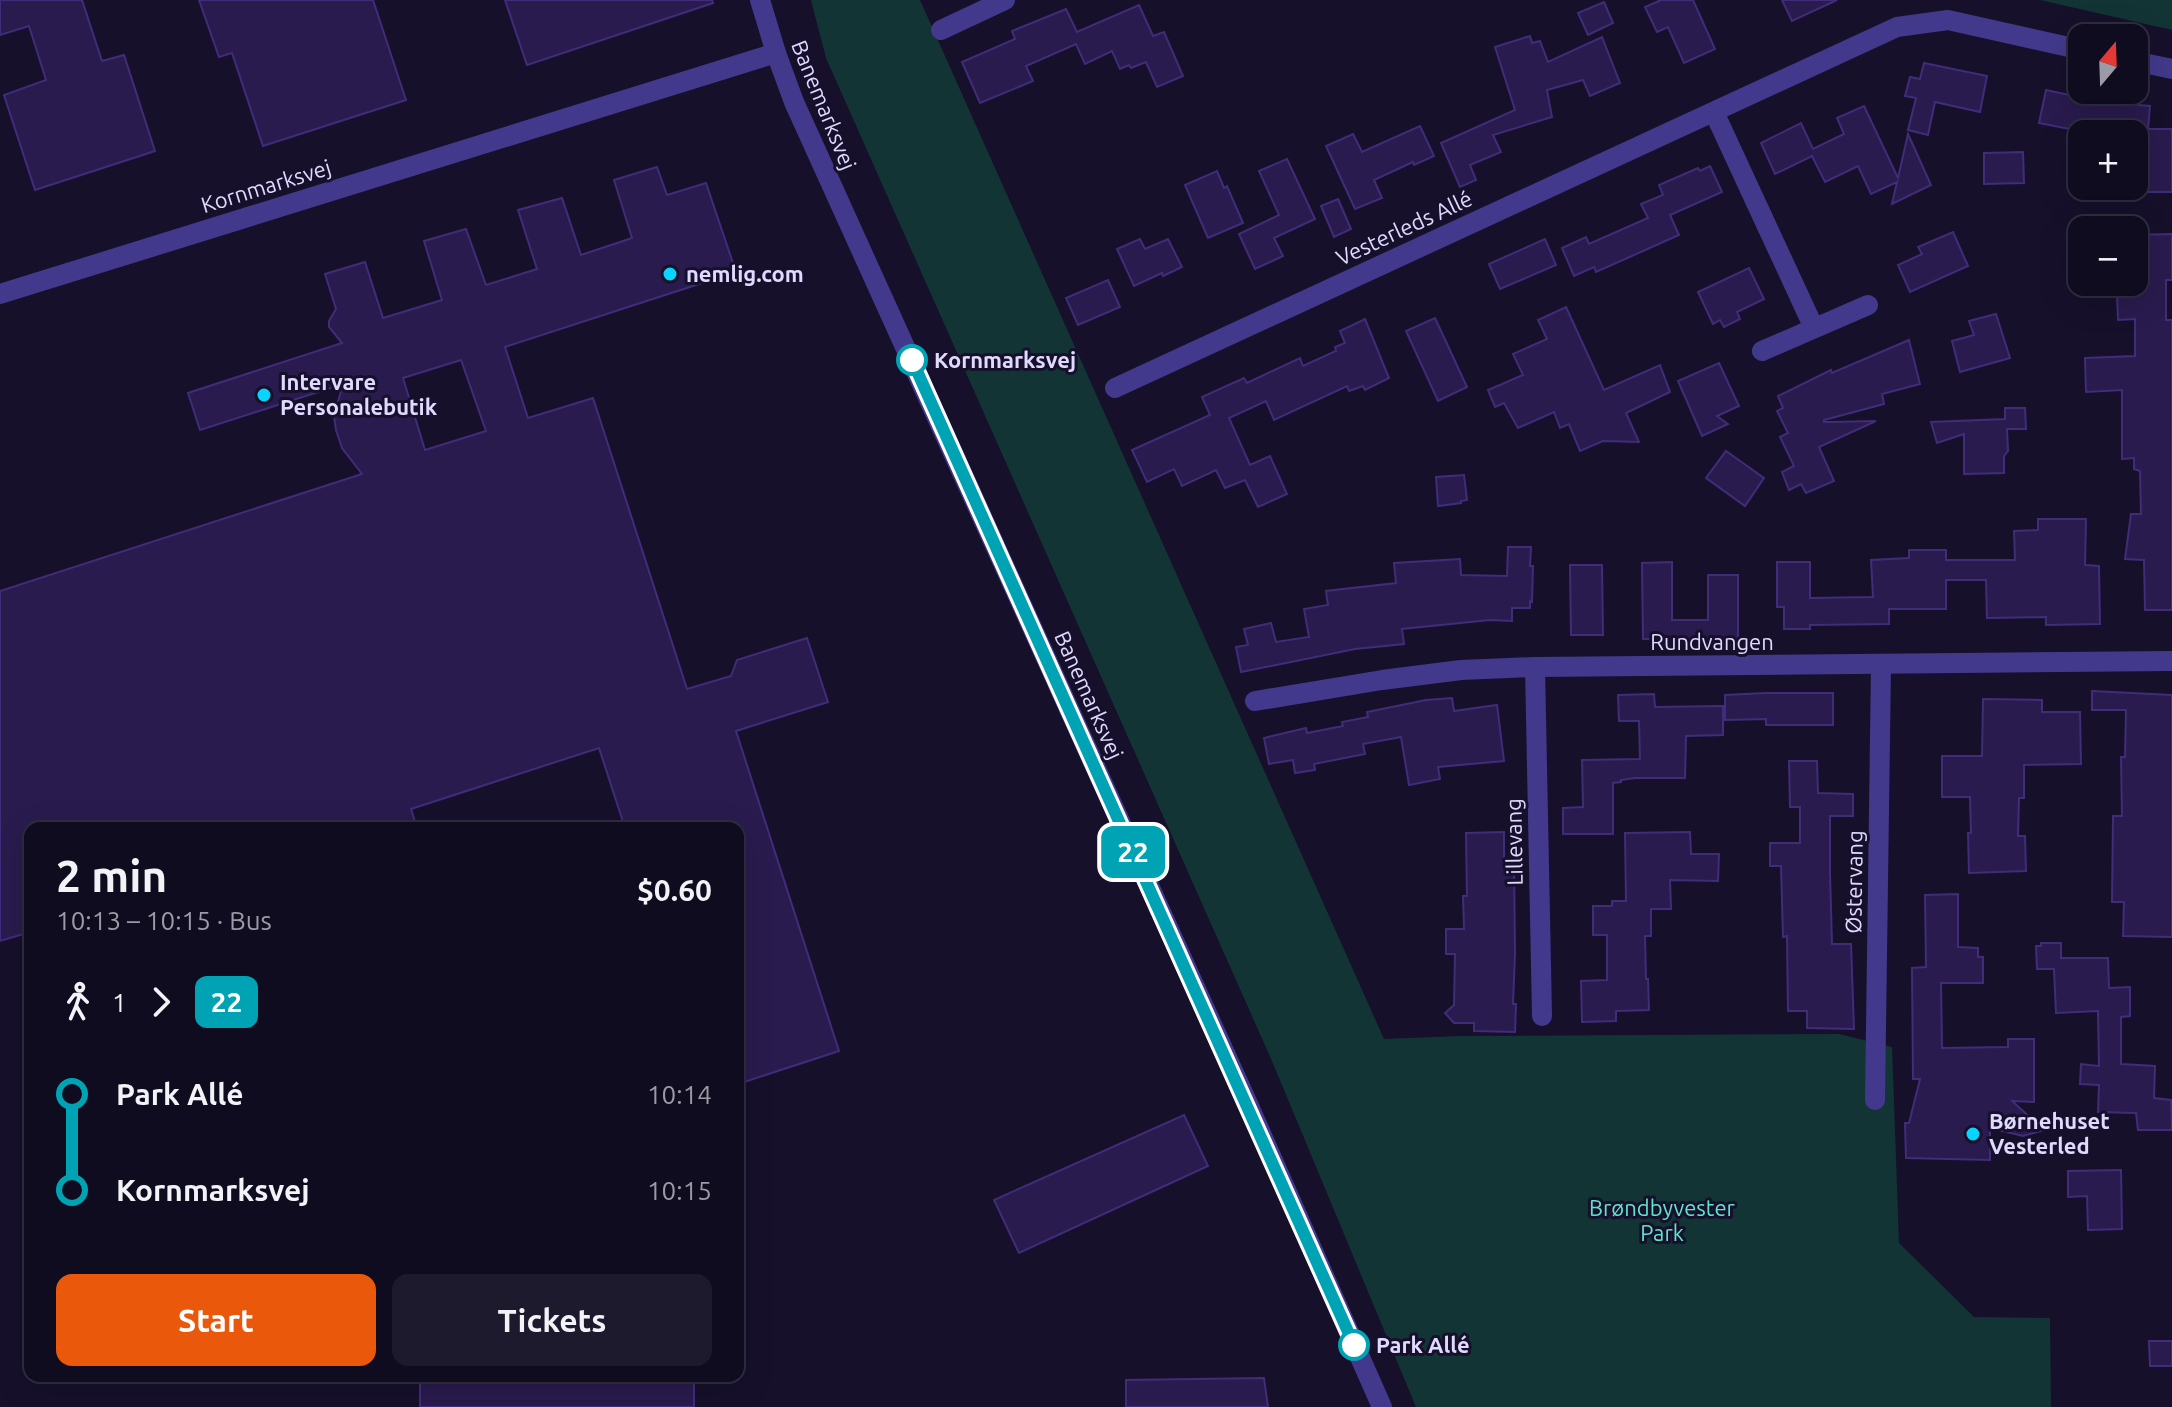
<!DOCTYPE html>
<html lang="en">
<head>
<meta charset="utf-8">
<style>
  :root { --surface:#100c20; --page:#1e1a2d; --text:#f1f3f6; --muted:#9c9ba5; --line:#302c3e; --accent:#ea580c }
  body { margin:0; font-family:Ubuntu,sans-serif; background:var(--page); color:var(--text); height:100vh; display:flex; flex-direction:column; font-size:30px; white-space:nowrap }
  * { box-sizing:border-box; margin:0 }
  p { font-size:26px; color:var(--muted) }
  .icon { flex:none; width:44px; height:44px; fill:none; stroke:currentColor; stroke-width:2; stroke-linecap:round; stroke-linejoin:round }
  .map { position:relative; flex:1; overflow:hidden }
  .details { position:absolute; left:24px; top:822px; width:720px; height:560px; display:flex; flex-direction:column; background:var(--surface); border-radius:16px; box-shadow:0 8px 32px #0002,0 0 0 2px var(--line) }
  .details>* { flex:none }
  .badge { padding:0 16px; border-radius:12px; font-size:28px; line-height:52px }
  .needle { width:52px; rotate:19deg }
  .buttons { position:absolute; left:2068px; top:24px; display:grid; gap:16px }
  .buttons a { display:grid; place-items:center; width:80px; height:80px; border-radius:16px; background:var(--surface); box-shadow:0 8px 32px #0002,0 0 0 2px var(--line); font-size:40px }
  .map>.badge { position:absolute; translate:-50% -50%; box-shadow:0 0 0 4px #fff }
  .legs { display:flex; align-items:center; gap:12px; height:88px; padding:0 32px; font-size:26px }
  .legs p { margin-inline-start:auto }
  .summary { display:flex; align-items:center; justify-content:space-between; height:136px; padding:0 32px }
  h1 { font-size:44px; font-weight:700; line-height:60px }
  .action { display:flex; gap:16px; margin-top:auto; padding:16px 32px }
  .action a { flex:1; height:92px; border-radius:16px; background:var(--accent); color:#fff; font-size:32px; font-weight:700; line-height:92px; text-align:center }
  .action a+a { background:var(--page); color:var(--text) }
  ul { padding:0 32px; list-style:none }
  li { display:flex; align-items:center; gap:28px; height:96px; font-size:30px }
  li i { display:grid; place-items:center; width:12px; height:100%; margin:0 10px; background:currentColor }
  li i::after { content:''; width:20px; height:20px; margin:-10px; border:6px solid; border-radius:50%; background:var(--surface) }
  li p { margin-inline-start:auto }
  li:first-child i { background:linear-gradient(#0000 50%,currentColor 0) }
  li:last-child i { background:linear-gradient(currentColor 50%,#0000 0) }
  .map>svg:first-child { display:block }
  .green { fill:#133435 }
  .building { fill:#291b4d; stroke:#412c7a; stroke-width:2; fill-rule:evenodd }
  .lines { fill:none; stroke-linecap:round; stroke-linejoin:round }
  .minor { stroke:#42398c; stroke-width:20 }
  .tertiary { stroke:#42398c; stroke-width:20 }
  .line-1-casing { stroke:#fff; stroke-width:18 }
  .line-1 { stroke:#00a3b4; stroke-width:12 }
  .poi-dot { fill:#06d5ff; stroke:#16102b; stroke-width:3 }
  .stop-1-dot { fill:#fff; stroke:#00a3b4; stroke-width:4 }
  .labels { text-anchor:middle; stroke-width:6; stroke-linejoin:round; paint-order:stroke }
  .street-label { font-size:22px; fill:#e1daff; stroke:#16102b }
  .poi-label { font-size:22px; font-weight:bold; fill:#e1daff; stroke:#16102b; text-anchor:start }
  .stop-label { font-size:22px; font-weight:bold; fill:#e1daff; stroke:#16102b; text-anchor:start }
  .park-label { font-size:22px; fill:#60e5cd; stroke:#16102b }
</style>
</head>
<body>
<div class="map">
<svg width="2172" height="1407" viewBox="0 0 2172 1407">
  <rect width="100%" height="100%" fill="#16102b"/>
  <g class="green">
    <polygon points="811,0 920,0 1384,1039 1459,1036 1839,1034 1892,1047 1899,1243 1974,1317 2050,1318 2051,1407 1416,1407 1272,1061 826,58"/>
    <polygon points="2040,0 2172,0 2172,30"/>
  </g>
  <g class="building">
    <polygon points="0,0 82,0 102,61 124,55 155,151 35,190 4,95 46,80 29,26 0,35"/>
    <polygon points="199,0 373,0 406,100 263,146 232,53 219,57"/>
    <polygon points="505,0 712,0 713,3 527,65"/>
    <polygon points="1661,0 1693,0 1715,49 1684,63 1668,27 1657,32 1645,7"/>
    <polygon points="1782,0 1837,0 1792,21"/>
    <polygon points="1604,2 1613,23 1588,35 1578,13"/>
    <polygon points="1139,5 1153,36 1164,32 1183,76 1157,87 1146,62 1131,68 1129,65 1120,69 1112,51 1085,64 1076,44 1026,66 1033,81 980,103 962,62 1015,39 1012,31 1066,9 1077,32"/>
    <polygon points="1530,36 1532,43 1540,41 1548,62 1602,37 1620,83 1590,96 1583,80 1547,90 1552,117 1493,135 1501,152 1470,165 1476,180 1460,187 1441,143 1515,110 1495,47"/>
    <polygon points="1924,63 1987,76 1980,112 1935,102 1928,135 1908,130 1916,98 1905,96 1910,77 1920,79"/>
    <polygon points="2046,90 2102,102 2150,106 2148,129 2172,129 2172,192 2145,192 2145,179 2135,178 2135,134 2095,134 2039,123"/>
    <polygon points="1864,106 1898,178 1908,134 1931,185 1892,204 1897,182 1871,194 1858,166 1825,182 1812,156 1775,174 1761,143 1801,123 1813,149 1844,134 1837,118"/>
    <polygon points="1420,126 1434,156 1414,165 1413,162 1374,180 1382,198 1355,209 1326,146 1353,134 1362,152"/>
    <polygon points="2023,152 2024,183 1984,184 1984,153"/>
    <polygon points="1287,159 1315,219 1274,238 1283,256 1255,269 1239,234 1279,215 1259,171"/>
    <polygon points="1710,166 1722,192 1670,215 1679,235 1596,272 1594,267 1574,276 1562,248 1586,237 1589,244 1648,218 1641,204 1663,195 1659,185 1698,168 1700,171"/>
    <path d="M657 167 667 195 706 183 736 272 505 347 528 418 593 398 687 689 731 676 737 660 807 638 828 702 736 731 839 1051 738 1084V828H625L599 748 411 809 417 828H30V932L0 941V591L362 474 342 448 336 430 334 416 343 384 200 430 188 393 342 343 329 327V321L336 309 325 274 365 262 383 318 442 300 424 241 466 229 486 285 537 269 518 210 562 198 581 255 632 238 614 180ZM461 360 486 431 425 450 403 378Z"/>
    <polygon points="1217,171 1224,188 1227,186 1243,223 1208,238 1185,185"/>
    <polygon points="1338,199 1351,229 1334,237 1321,206"/>
    <polygon points="1953,232 1968,266 1910,292 1898,265 1922,254 1918,247"/>
    <polygon points="2172,234 2172,280 2166,280 2166,320 2172,320 2172,610 2145,610 2144,560 2125,559 2131,514 2141,514 2140,471 2134,469 2134,458 2122,459 2122,390 2086,392 2085,358 2135,356 2135,319 2118,320 2117,295 2134,295 2134,235"/>
    <polygon points="1140,239 1145,249 1168,239 1182,267 1163,276 1162,273 1134,286 1117,249"/>
    <polygon points="1545,239 1556,265 1500,289 1489,264"/>
    <polygon points="1749,268 1764,299 1737,312 1740,319 1724,327 1720,320 1713,324 1698,292"/>
    <polygon points="1108,280 1120,307 1078,325 1066,298"/>
    <polygon points="1566,307 1604,390 1660,365 1670,392 1626,413 1639,442 1603,441 1580,451 1569,424 1560,428 1554,412 1518,428 1504,403 1495,407 1488,390 1523,375 1513,354 1547,339 1538,320"/>
    <polygon points="1996,314 2010,358 1960,372 1952,341 1974,335 1969,321"/>
    <polygon points="1435,318 1467,387 1438,401 1406,331"/>
    <polygon points="1365,319 1389,378 1365,390 1363,386 1349,391 1347,386 1274,420 1266,401 1229,418 1250,465 1270,456 1287,494 1258,507 1245,480 1225,488 1216,470 1182,486 1174,469 1147,482 1132,450 1210,415 1202,397 1244,378 1247,383 1300,358 1303,366 1336,351 1335,347 1345,343 1340,331"/>
    <polygon points="1909,340 1920,384 1882,394 1884,404 1824,420 1824,422 1832,422 1876,421 1819,447 1834,481 1806,493 1801,484 1789,490 1782,472 1794,466 1780,437 1788,433 1777,411 1783,408 1778,396 1831,370 1832,373"/>
    <polygon points="1719,363 1739,406 1717,416 1728,424 1702,436 1678,381"/>
    <polygon points="2005,408 2025,408 2026,429 2007,429 2008,451 2004,456 2004,473 1964,474 1964,434 1937,443 1931,422 2005,419"/>
    <polygon points="1726,451 1764,478 1745,506 1706,478"/>
    <polygon points="1464,475 1467,500 1461,501 1461,503 1438,506 1436,477"/>
    <polygon points="2038,519 2086,519 2085,565 2099,566 2100,624 2046,625 2046,617 1987,618 1986,580 1946,580 1946,609 1889,609 1889,624 1810,625 1810,629 1784,629 1784,607 1777,607 1777,562 1810,562 1810,598 1873,597 1871,560 1909,558 1909,550 1946,550 1946,560 2015,560 2014,531 2038,530"/>
    <polygon points="1508,547 1531,547 1530,566 1533,566 1532,602 1530,601 1530,608 1512,608 1512,621 1490,620 1402,629 1404,644 1355,649 1241,672 1236,647 1248,645 1244,629 1271,623 1276,642 1309,637 1304,609 1328,605 1326,591 1396,583 1394,563 1460,559 1461,575 1507,576"/>
    <polygon points="1672,562 1672,620 1708,620 1708,575 1738,575 1738,638 1643,639 1642,563"/>
    <polygon points="1570,565 1602,565 1603,635 1571,635"/>
    <polygon points="2092,691 2172,695 2172,937 2123,936 2124,902 2112,902 2113,816 2122,816 2121,757 2125,757 2126,710 2092,710"/>
    <polygon points="1766,693 1833,693 1833,725 1766,725 1766,719 1725,720 1725,695"/>
    <polygon points="1654,694 1655,707 1723,706 1723,735 1686,736 1685,778 1635,778 1621,780 1621,782 1613,783 1613,834 1563,834 1563,808 1583,807 1582,760 1640,759 1639,721 1619,721 1618,695"/>
    <polygon points="1452,698 1454,711 1497,705 1504,761 1438,767 1440,779 1409,785 1401,737 1363,744 1365,754 1314,764 1315,770 1295,773 1293,760 1269,764 1264,738 1306,728 1307,733 1343,726 1342,722 1368,717 1367,712 1426,700"/>
    <polygon points="1983,699 2042,700 2042,712 2080,712 2081,764 2024,765 2024,798 2019,798 2018,836 2025,836 2026,871 1969,873 1968,833 1971,833 1970,797 1942,797 1942,756 1982,756"/>
    <polygon points="1789,761 1817,761 1818,793 1853,794 1853,816 1830,816 1830,873 1832,944 1851,944 1854,1029 1807,1028 1807,1011 1788,1011 1787,936 1783,937 1781,866 1770,866 1770,843 1800,843 1800,807 1790,807"/>
    <polygon points="1504,832 1504,864 1514,864 1515,953 1513,1004 1516,1004 1515,1032 1474,1031 1474,1023 1454,1023 1445,1013 1454,1005 1455,954 1446,954 1446,929 1464,929 1463,896 1467,896 1466,833"/>
    <polygon points="1690,832 1691,854 1719,854 1718,881 1670,880 1671,909 1651,909 1651,936 1645,936 1646,979 1648,979 1649,1010 1616,1011 1616,1021 1582,1022 1581,981 1607,980 1607,935 1593,935 1593,906 1612,906 1612,901 1626,901 1625,833"/>
    <polygon points="1958,894 1958,947 1978,948 1978,957 1983,957 1983,983 1941,983 1942,1048 2008,1047 2008,1039 2034,1039 2034,1102 2012,1101 2044,1130 2023,1136 1990,1128 1990,1160 1906,1158 1905,1123 1909,1123 1920,1079 1913,1079 1912,968 1926,967 1925,895"/>
    <polygon points="2041,943 2061,943 2061,958 2108,958 2109,988 2130,987 2130,1016 2121,1017 2121,1064 2155,1066 2154,1098 2171,1100 2172,1130 2138,1130 2136,1113 2098,1112 2099,1085 2080,1084 2081,1064 2099,1066 2098,1011 2056,1013 2054,969 2037,969 2036,946 2041,946"/>
    <polygon points="1184,1115 1208,1166 1019,1253 994,1200"/>
    <polygon points="2121,1170 2122,1229 2088,1230 2087,1196 2068,1197 2068,1171"/>
    <polygon points="2149,1341 2172,1341 2172,1366 2150,1366"/>
    <rect x="420" y="1376" width="274" height="31"/>
    <polygon points="1264,1378 1268,1407 1126,1407 1126,1380"/>
  </g>
  <g class="lines">
    <g class="minor">
      <polyline points="941,30 1005,0"/>
      <polyline points="2134,61 2172,69"/>
      <polyline points="1714,112 1814,328"/>
      <polyline points="0,294 776,53"/>
      <polyline points="1762,351 1868,305"/>
      <polyline points="1115,388 1897,27 1948,20 2082,50"/>
      <polyline points="1535,667 1542,1016"/>
      <polyline points="1255,701 1382,680 1461,670 1535,667 2172,661"/>
      <polyline points="1875,1100 1881,665"/>
    </g>
    <polyline class="tertiary" points="760,0 776,53 794,102 1248,1104 1382,1407"/>
  </g>
  <g class="lines">
    <g class="line-1-casing">
      <polyline id="line-1" points="912,360 1354,1345"/>
    </g>
    <use href="#line-1" class="line-1"/>
  </g>
  <g class="poi-dot">
    <circle cx="670" cy="274" r="8"/>
    <circle cx="264" cy="395" r="8"/>
    <circle cx="1973" cy="1134" r="8"/>
  </g>
  <g class="stop-1-dot">
    <circle cx="912" cy="360" r="14"/>
    <circle cx="1354" cy="1345" r="14"/>
  </g>
  <g class="labels">
    <g class="street-label">
      <text transform="translate(824 105) rotate(68)" y="8">Banemarksvej</text>
      <text transform="translate(266 186) rotate(-17)" y="8">Kornmarksvej</text>
      <text transform="translate(1404 228) rotate(-25)" y="8">Vesterleds Allé</text>
      <text x="1712" y="650">Rundvangen</text>
      <text transform="translate(1089 695) rotate(66)" y="8">Banemarksvej</text>
      <text transform="translate(1514 842) rotate(-91)" y="8">Lillevang</text>
      <text transform="translate(1854 882) rotate(-89)" y="8">Østervang</text>
    </g>
    <g class="poi-label">
      <text x="686" y="282">nemlig.com</text>
      <text x="280" y="390">Intervare<tspan x="280" dy="25">Personalebutik</tspan></text>
      <text x="1989" y="1129">Børnehuset<tspan x="1989" dy="25">Vesterled</tspan></text>
    </g>
    <g class="stop-label">
      <text x="934" y="368">Kornmarksvej</text>
      <text x="1376" y="1353">Park Allé</text>
    </g>
    <g class="park-label">
      <text x="1662" y="1216">Brøndbyvester<tspan x="1662" dy="25">Park</tspan></text>
    </g>
  </g>
</svg>
<div class="buttons">
<a><svg class="needle" viewBox="-14 -14 28 28"><path d="M0-13l5 13h-10z" fill="#e53935"/><path d="M0 13l5-13h-10z" fill="#9c9ba5"/></svg></a>
<a>+</a>
<a>−</a>
</div>
<b class="badge" style="left:1133px;top:852px;background:#00a3b4;color:#fff">22</b>
<section class="details">
<div class="summary"><div><h1>2 min</h1><p>10:13 – 10:15 · Bus</p></div><b>$0.60</b></div>
<div class="legs"><svg class="icon" aria-label="walk" viewBox="0 0 24 24"><circle cx="13" cy="4" r="2"/><path d="M13 8l-2 6 4 7M11 14l-3 7M7 12l3-4h3l4 4"/></svg>1<svg class="icon" aria-label="forward" viewBox="0 0 24 24"><path d="M9 5l7 7-7 7"/></svg><b class="badge" style="background:#00a3b4;color:#fff">22</b></div>
<ul>
<li><i style="color:#00a3b4"></i><b>Park Allé</b><p>10:14</p></li>
<li><i style="color:#00a3b4"></i><b>Kornmarksvej</b><p>10:15</p></li>
</ul>
<div class="action"><a>Start</a><a>Tickets</a></div>
</section>
</div>
</body>
</html>
